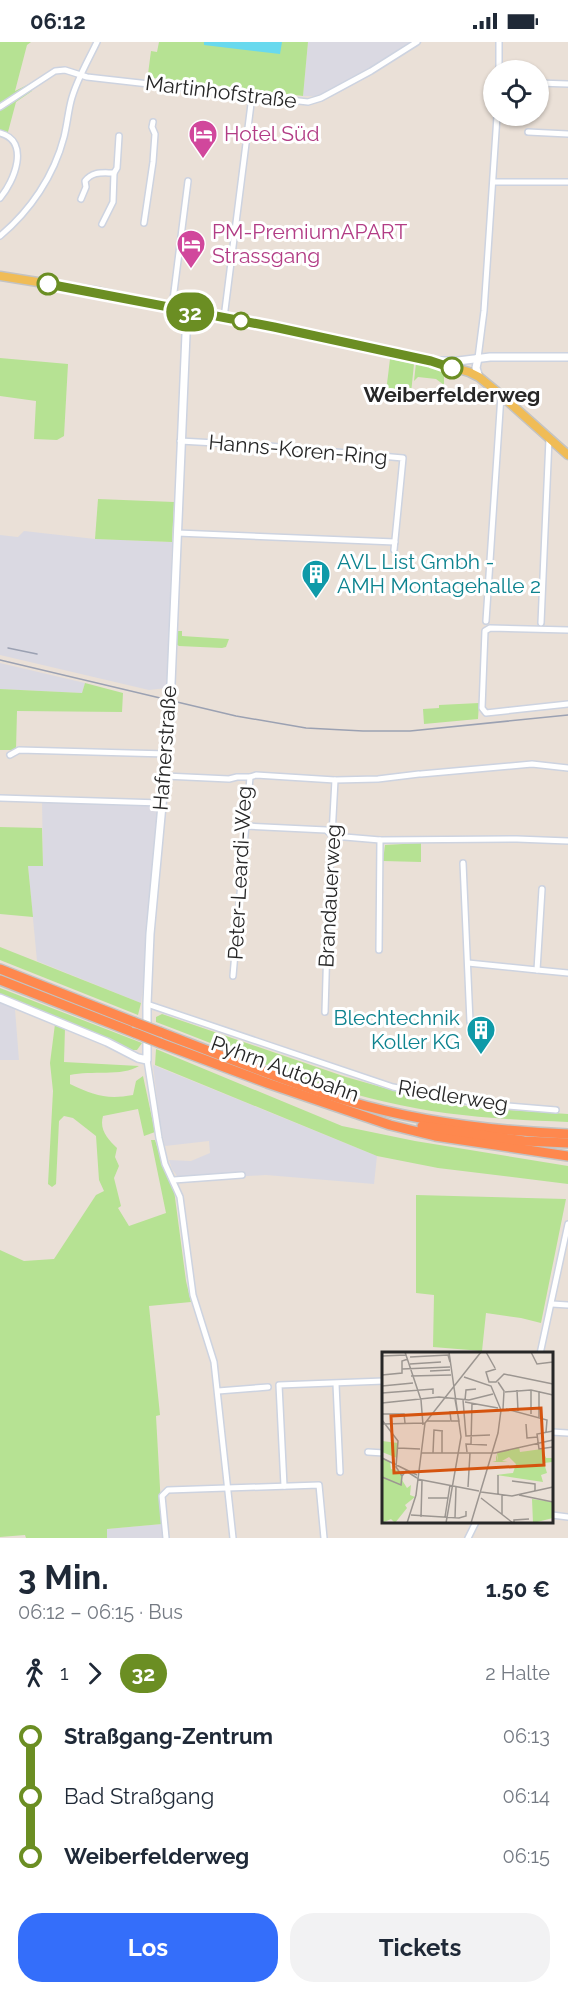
<!DOCTYPE html>
<html lang="de">
<head>
<meta charset="utf-8">
<style>
  :root { --surface:#fff; --page:#f2f2f3; --text:#1f2937; --muted:#747a83; --accent:#346efa }
  body { margin:0; font-family:Raleway,sans-serif; background:var(--page); color:var(--text); height:100vh; display:flex; flex-direction:column; font-size:22px; white-space:nowrap }
  * { box-sizing:border-box; margin:0 }
  p { font-size:20px; color:var(--muted) }
  .icon { flex:none; width:33px; height:33px; fill:none; stroke:currentColor; stroke-width:2; stroke-linecap:round; stroke-linejoin:round }
  .map { position:relative; height:1496px; overflow:hidden }
  .sheet { display:flex; flex-direction:column; background:var(--surface); flex:1 }
  .sheet>* { flex:none }
  .badge { padding:0 12px; border-radius:20px; font-size:21px; line-height:39px }
  .controls { position:absolute; left:483px; top:18px; display:grid; gap:12px }
  .controls a { display:grid; place-items:center; width:66px; height:66px; border-radius:50%; background:var(--surface); box-shadow:0 2px 4px #0004; font-size:30px }
  .map>.badge { position:absolute; translate:-50% -50%; box-shadow:0 0 0 3px #fff }
  .legs { display:flex; align-items:center; gap:9px; height:66px; padding:0 18px; font-size:20px }
  .legs p { margin-inline-start:auto }
  .headline { display:flex; align-items:center; justify-content:space-between; height:102px; padding:0 18px }
  h1 { font-size:33px; font-weight:700; line-height:45px }
  .action { display:flex; gap:12px; margin-top:auto; padding:12px 18px }
  .action a { flex:1; height:69px; border-radius:24px; background:var(--accent); color:#fff; font-size:24px; font-weight:700; line-height:69px; text-align:center }
  .action a+a { background:var(--page); color:var(--text) }
  ul { padding:0 18px; list-style:none }
  li { display:flex; align-items:center; gap:21px; height:60px; font-size:22px }
  li i { display:grid; place-items:center; width:9px; height:100%; margin:0 8px; background:currentColor }
  li i::after { content:''; width:15px; height:15px; margin:-8px; border:4px solid; border-radius:50%; background:var(--surface) }
  li p { margin-inline-start:auto }
  li:first-child i { background:linear-gradient(#0000 50%,currentColor 0) }
  li:last-child i { background:linear-gradient(currentColor 50%,#0000 0) }
  .status { display:flex; justify-content:space-between; align-items:center; height:42px; padding:0 30px; background:var(--surface); direction:ltr }
  .status svg { height:16px; fill:currentColor }
  .map>svg:first-child { display:block }
  .industrial { fill:#dad9e2 }
  .green { fill:#b6e293 }
  .water { fill:#68d9ee }
  .lines { fill:none; stroke-linecap:round; stroke-linejoin:round }
  .minor-casing { stroke:#cdd3e0; stroke-width:8 }
  .tertiary-casing { stroke:#cdd3e0; stroke-width:10 }
  .primary-casing { stroke:#c3c3c3; stroke-width:11 }
  .motorway-casing { stroke:#c3c3c3; stroke-width:12 }
  .minor { stroke:#fff; stroke-width:5 }
  .tertiary { stroke:#fff; stroke-width:7 }
  .primary { stroke:#f0bc56; stroke-width:8 }
  .motorway { stroke:#fe884e; stroke-width:9 }
  .rail { stroke:#9ba1b2; stroke-width:1.5 }
  .motorway-bridge-casing { stroke:#c3c3c3; stroke-width:12; stroke-linecap:butt }
  .motorway-bridge { stroke:#fe884e; stroke-width:9 }
  .line-1-casing { stroke:#fff; stroke-width:14 }
  .line-1 { stroke:#6b8e23; stroke-width:9 }
  .stop-1-dot { fill:#fff; stroke:#6b8e23; stroke-width:3 }
  .labels { text-anchor:middle; stroke-width:6; stroke-linejoin:round; paint-order:stroke }
  .street-label { font-size:21px; fill:#272727; stroke:#fff }
  .hotel-label { font-size:21px; fill:#b23c85; stroke:#fff; text-anchor:start }
  .stop-label { font-size:21px; font-weight:bold; fill:#272727; stroke:#fff }
  .culture-label { font-size:21px; fill:#0d838f; stroke:#fff; text-anchor:start }
  .inset-road { fill:none; stroke:#9c9691; stroke-width:1.5 }
  .view { fill:#d5540f; fill-opacity:0.15; stroke:#d5540f; stroke-width:3 }
  .inset-edge { fill:none; stroke:#272727; stroke-width:3 }
</style>
</head>
<body>
<div class="status"><b>06:12</b><svg viewBox="0 0 49 12"><path d="M0 12V9h3v3zM5 12V6h3v6zM10 12V3h3v9zM15 12V0h3v12zM26 1h20v11H26zM47 4h2v5h-2z"/></svg></div>
<div class="map">
<svg width="568" height="1496" viewBox="0 0 568 1496">
  <rect width="100%" height="100%" fill="#eae0d7"/>
  <g class="industrial">
    <polygon points="308,0 422,0 370,34 331,55 303,54"/>
    <polygon points="24,489 95,497 172,500 167,646 149,648 0,613 0,493 18,495"/>
    <polygon points="0,621 85,641 82,651 0,647"/>
    <polygon points="42,757 161,761 148,922 144,936 141,961 37,919 28,824 43,824"/>
    <polygon points="0,961 15,967 19,1018 0,1018"/>
    <polygon points="153,1023 377,1114 374,1142 266,1133 180,1138 172,1127 169,1118 191,1119 210,1111 209,1099 165,1104 160,1081"/>
    <polygon points="162,1482 164,1496 107,1496 107,1487"/>
  </g>
  <g class="green">
    <polygon points="0,0 31,0 27,3 15,49 33,40 32,49 16,60 8,90 0,88"/>
    <polygon points="159,0 308,0 303,54 145,35 148,32 151,9 157,10"/>
    <polygon points="0,316 68,322 64,394 57,398 34,397 36,359 0,354"/>
    <polygon points="390,317 414,322 410,361 385,358"/>
    <polygon points="416,321 444,328 444,343 436,337 418,335 414,339"/>
    <polygon points="98,457 174,460 172,500 95,497"/>
    <polygon points="177,589 182,589 182,594 229,597 226,605 222,606 179,604 176,602"/>
    <polygon points="85,641 123,651 122,670 17,669 16,708 0,708 0,647 82,651"/>
    <polygon points="479,661 478,677 424,682 423,667 439,666 439,663"/>
    <polygon points="0,785 42,786 43,824 28,824 33,875 0,872"/>
    <polygon points="421,801 421,820 383,819 385,803"/>
    <polygon points="0,905 141,961 138,973 0,918"/>
    <polygon points="0,946 142,1001 137,1008 130,1008 0,953"/>
    <path d="M162 972 346 1035 409 1053 476 1066 568 1072V1080C508 1078 444 1074 386 1060 307 1042 231 1008 156 980V975Z"/>
    <path d="M55 982 65 986 64 1020 139 1024C122 1035 91 1028 70 1033V1042C94 1053 106 1058 133 1053L136 1039 143 1034 155 1090 144 1094 138 1067 103 1074C99 1088 108 1097 117 1106L115 1115 119 1124 114 1136 121 1164 118 1166 129 1184 166 1171 151 1098H155L165 1130 174 1148 186 1239 191 1260 149 1264 160 1373 156 1374 162 1482 107 1487V1496H26L25 1493 0 1495V1208L24 1219 54 1217 96 1153 104 1149 99 1138 96 1094 73 1076 64 1074 59 1079 56 1142 52 1145 48 1142 53 1049 50 1021Z"/>
    <polygon points="156,1007 342,1084 415,1099 568,1124 568,1142 438,1126 377,1114 155,1023"/>
    <polygon points="416,1153 566,1157 541,1281 521,1276 486,1271 482,1309 433,1305 434,1253 416,1251"/>
  </g>
  <polygon class="water" points="204,0 282,0 280,12 204,3"/>
  <g class="lines">
    <g class="minor-casing">
      <g id="minor">
        <polyline points="499,28 499,0"/>
        <polyline points="538,41 568,42"/>
        <polyline points="0,65 55,29 65,28 87,35 308,60 321,56 371,29 417,0"/>
        <polyline points="528,90 568,92"/>
        <path d="M0 91C31 99 14 140 0 156"/>
        <polyline points="494,140 568,140"/>
        <path d="M81 157 86 145 85 139C93 129 102 131 114 131"/>
        <polyline points="144,181 153,120 155,92 152,85 153,80"/>
        <polyline points="102,182 113,160 114,131 117,126 119,94"/>
        <path d="M0 194C30 169 54 134 64 95 67 83 68 71 71 59 76 39 88 19 97 0"/>
        <polyline points="172,266 188,139"/>
        <polyline points="224,276 252,54"/>
        <polyline points="478,316 484,269 497,74"/>
        <polyline points="180,399 269,404 403,416 394,508"/>
        <polyline points="177,491 395,500"/>
        <polyline points="486,579 501,353"/>
        <polyline points="541,581 549,397"/>
        <polyline points="568,588 490,586 485,589 482,666 486,671 568,662"/>
        <polyline points="10,713 19,708 167,712"/>
        <polyline points="421,732 532,722 568,726"/>
        <polyline points="165,734 229,737 237,735 250,735 233,934"/>
        <polyline points="250,735 256,733 335,738"/>
        <polyline points="0,756 161,761"/>
        <polyline points="246,784 326,788 333,794 380,798 517,797 568,799"/>
        <polyline points="463,821 470,980"/>
        <polyline points="379,908 380,798"/>
        <polyline points="468,921 537,928 542,847"/>
        <polyline points="537,928 568,931"/>
        <polyline points="147,962 393,1045 482,1062 556,1068"/>
        <polyline points="325,970 328,867 335,738 378,737 419,732"/>
        <polyline points="147,1018 159,1096 165,1122 180,1155 193,1253 214,1320 233,1496"/>
        <polyline points="174,1138 242,1133"/>
        <polyline points="552,1262 568,1263"/>
        <polyline points="540,1312 568,1182"/>
        <polyline points="336,1342 340,1430"/>
        <polyline points="218,1349 268,1345"/>
        <polyline points="552,1390 568,1391"/>
        <polyline points="368,1410 384,1411"/>
        <polyline points="284,1444 279,1343 384,1339"/>
        <polyline points="552,1473 568,1475"/>
        <polyline points="166,1496 162,1454 168,1448 319,1443 324,1496"/>
        <polyline points="468,1496 476,1480"/>
      </g>
    </g>
    <g class="tertiary-casing">
      <g id="tertiary">
        <polyline points="478,316 476,326 479,335"/>
        <polyline points="439,319 458,319 490,315 568,315"/>
        <polyline points="0,956 107,1000 138,1016 147,1018 147,962 150,892 169,688 187,269"/>
      </g>
    </g>
    <g class="primary-casing">
      <polyline id="primary" points="0,234 100,250 197,272 274,285 431,319 469,330 479,335 501,353 568,413"/>
    </g>
    <g class="motorway-casing">
      <g id="motorway">
        <polyline points="0,927 134,980"/>
        <polyline points="0,938 135,991"/>
        <path d="M160 990C222 1014 284 1039 348 1059 419 1080 494 1089 568 1092"/>
        <polyline points="160,1001 267,1041 390,1083 435,1094 568,1114"/>
        <polyline points="422,1084 524,1099 568,1101"/>
      </g>
    </g>
    <use href="#minor" class="minor"/>
    <use href="#tertiary" class="tertiary"/>
    <use href="#primary" class="primary"/>
    <use href="#motorway" class="motorway"/>
    <g class="rail">
      <polyline points="8,606 37,612"/>
      <polyline points="0,618 236,674 306,686 363,689 410,689 568,673"/>
    </g>
    <g class="motorway-bridge-casing">
      <g id="motorway-bridge">
        <polyline points="134,980 160,990"/>
        <polyline points="135,991 160,1001"/>
      </g>
    </g>
    <use href="#motorway-bridge" class="motorway-bridge"/>
  </g>
  <g class="lines">
    <g class="line-1-casing">
      <polyline id="line-1" points="48,242 274,285 431,319 452,326"/>
    </g>
    <use href="#line-1" class="line-1"/>
  </g>
  <defs>
    <g id="hotel-pin" transform="scale(1.5)"><path d="M0 17L-7.5 6A9.5 9.5 0 1 1 7.5 6Z" fill="#d1479c" stroke="#fff"/><path d="M-6-4.5h1.5V1H6V5H4.5V3h-9V5H-6ZM-4 0a1.8 1.8 0 1 1 3.6 0ZM.5 0V-2.5h3Q6-2.5 6 0Z" fill="#fff"/></g>
    <g id="building-pin" transform="scale(1.5)"><path d="M0 17L-7.5 6A9.5 9.5 0 1 1 7.5 6Z" fill="#0f9aa8" stroke="#fff"/><path d="M-4-6H4V6H1V3H-1V6H-4ZM-2.5-4.3h1.7v1.8h-1.7ZM.8-4.3h1.7v1.8H.8ZM-2.5-1h1.7V.8h-1.7ZM.8-1h1.7V.8H.8Z" fill="#fff"/></g>
  </defs>
  <g fill-rule="evenodd">
    <use href="#hotel-pin" x="203" y="92"/>
    <use href="#hotel-pin" x="191" y="202"/>
    <use href="#building-pin" x="316" y="532"/>
    <use href="#building-pin" x="481" y="988"/>
  </g>
  <g class="stop-1-dot">
    <circle cx="48" cy="242" r="10"/>
    <circle cx="241" cy="279" r="8"/>
    <circle cx="452" cy="326" r="10"/>
  </g>
  <g class="labels">
    <g class="street-label">
      <text transform="translate(221 50) rotate(7)" y="7">Martinhofstraße</text>
      <text transform="translate(298 408) rotate(5)" y="7">Hanns-Koren-Ring</text>
      <text transform="translate(165 706) rotate(-86)" y="7">Hafnerstraße</text>
      <text transform="translate(240 831) rotate(-87)" y="7">Peter-Leardi-Weg</text>
      <text transform="translate(330 854) rotate(-87)" y="7">Brandauerweg</text>
      <text transform="translate(285 1027) rotate(20)" y="7">Pyhrn Autobahn</text>
      <text transform="translate(453 1054) rotate(9)" y="7">Riedlerweg</text>
    </g>
    <g class="hotel-label">
      <text x="224" y="99">Hotel Süd</text>
      <text x="212" y="197">PM-PremiumAPART<tspan x="212" dy="24">Strassgang</tspan></text>
    </g>
    <g class="stop-label">
      <text x="452" y="360">Weiberfelderweg</text>
    </g>
    <g class="culture-label">
      <text x="337" y="527">AVL List Gmbh -<tspan x="337" dy="24">AMH Montagehalle 2</tspan></text>
      <text x="460" y="983" text-anchor="end">Blechtechnik<tspan x="460" dy="24">Koller KG</tspan></text>
    </g>
  </g>
  <g transform="translate(382 1310)">
    <rect width="171" height="171" fill="#eae0d7"/>
    <path d="M0 89 16 91 15 106 0 100ZM137 95 138 100 160 97 164 106H170V110L162 111 165 121 159 123 161 130 114 123 131 121 134 112 127 105 120 109 126 110H110L114 109V102L116 109 115 101ZM0 105 8 110 9 117 21 120 20 128 25 136 29 133 28 143 33 145 23 153 25 156 13 171 9 167 0 171ZM171 141V166L151 171 150 147 170 150Z" fill="#b6e293"/>
    <path class="inset-road" d="M23 0 39 48 41 73M104 0 113 16M149 0 155 12 171 10M0 4 24 3M28 5 66 3 68 10M28 12 59 10M20 17 68 15M114 17 104 20 107 30H114L122 22 171 32M48 19 68 18M0 23 20 21V9L26 7M29 24 69 23M82 25 109 34 119 58 116 81 89 171M116 30 122 39 121 57M0 34 31 31M135 38 136 59M149 38V62M123 40 149 38 171 43M0 41 51 37V42M73 47 77 69H69L68 60H75M81 48 84 84 108 83M83 48 84 38 94 37M83 50 116 56M0 51 57 45 87 48 111 42M124 57 165 68 164 80M0 62H22L23 71M157 65V39M0 68 16 89 14 115 20 124M45 69H68M0 72 43 71M144 72 145 86 156 85M60 79V101M171 79 155 82 157 97 171 95M89 92 90 51M16 96 38 97M85 100 84 92 105 93M39 101H113L171 88M51 101 52 78 61 79M0 106 35 123M20 124 24 119 35 126M0 125 19 133 20 124M35 127 97 139M130 129 153 132V139M86 135 88 101M99 140 130 144 171 135M116 143V123M137 143 171 150M46 146H66M99 146 131 171M120 162V143M29 163 77 166 84 164V159M39 165 40 129M63 165 68 133M73 166 74 135M25 171 34 143 43 71 99 0M64 171 79 85 67 0M132 171V168L147 167"/>
    <path class="view" d="M159 56 162 113 12 121 9 64Z"/>
    <rect width="171" height="171" class="inset-edge"/>
  </g>
</svg>
<div class="controls">
<a><svg class="icon" aria-label="locate" viewBox="0 0 24 24"><circle cx="12" cy="12" r="6"/><path d="M12 2v4M12 18v4M2 12h4M18 12h4"/></svg></a>
</div>
<b class="badge" style="left:190px;top:270px;background:#6b8e23;color:#fff">32</b>
</div>
<section class="sheet">
<div class="headline"><div><h1>3 Min.</h1><p>06:12 – 06:15 · Bus</p></div><b>1.50 €</b></div>
<div class="legs"><svg class="icon" aria-label="walk" viewBox="0 0 24 24"><circle cx="13" cy="4" r="2"/><path d="M13 8l-2 6 4 7M11 14l-3 7M7 12l3-4h3l4 4"/></svg>1<svg class="icon" aria-label="forward" viewBox="0 0 24 24"><path d="M9 5l7 7-7 7"/></svg><b class="badge" style="background:#6b8e23;color:#fff">32</b><p>2 Halte</p></div>
<ul>
<li><i style="color:#6b8e23"></i><b>Straßgang-Zentrum</b><p>06:13</p></li>
<li><i style="color:#6b8e23"></i><span>Bad Straßgang</span><p>06:14</p></li>
<li><i style="color:#6b8e23"></i><b>Weiberfelderweg</b><p>06:15</p></li>
</ul>
<div class="action"><a>Los</a><a>Tickets</a></div>
</section>
</body>
</html>
